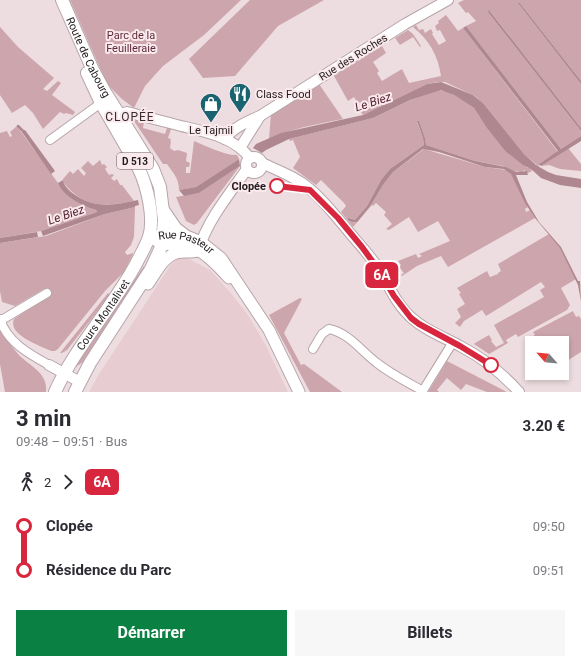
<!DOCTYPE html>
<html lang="fr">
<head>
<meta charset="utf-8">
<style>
  :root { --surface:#fff; --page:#f7f7f7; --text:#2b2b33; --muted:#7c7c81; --accent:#0b8043 }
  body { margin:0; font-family:Roboto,sans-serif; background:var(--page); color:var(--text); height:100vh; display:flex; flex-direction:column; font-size:15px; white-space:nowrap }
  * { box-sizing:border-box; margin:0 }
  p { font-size:13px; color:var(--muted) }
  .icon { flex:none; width:22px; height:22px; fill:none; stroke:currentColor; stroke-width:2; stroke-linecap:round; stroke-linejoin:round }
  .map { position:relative; height:392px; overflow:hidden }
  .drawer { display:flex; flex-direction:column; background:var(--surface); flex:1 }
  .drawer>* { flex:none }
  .badge { padding:0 8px; border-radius:6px; font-size:14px; line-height:26px }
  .needle { width:26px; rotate:297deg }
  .controls { position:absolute; left:525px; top:336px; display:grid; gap:8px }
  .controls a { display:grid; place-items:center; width:44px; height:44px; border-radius:0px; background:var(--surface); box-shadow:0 2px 6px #0003; font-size:20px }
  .map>.badge { position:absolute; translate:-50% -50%; box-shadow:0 0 0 2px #fff }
  .legs { display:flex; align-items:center; gap:6px; height:44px; padding:0 16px; font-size:13px }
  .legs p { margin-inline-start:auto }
  .head { display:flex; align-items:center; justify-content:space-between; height:68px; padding:0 16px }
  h1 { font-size:22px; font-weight:700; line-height:30px }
  .primary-button { display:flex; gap:8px; margin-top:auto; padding:8px 16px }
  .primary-button a { flex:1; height:46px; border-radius:0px; background:var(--accent); color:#fff; font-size:16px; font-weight:700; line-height:46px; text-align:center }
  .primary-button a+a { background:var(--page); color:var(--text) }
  ul { padding:0 16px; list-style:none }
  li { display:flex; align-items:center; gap:14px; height:44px; font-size:15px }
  li i { display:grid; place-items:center; width:6px; height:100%; margin:0 5px; background:currentColor }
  li i::after { content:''; width:10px; height:10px; margin:-5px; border:3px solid; border-radius:50%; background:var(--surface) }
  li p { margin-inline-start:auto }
  li:first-child i { background:linear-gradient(#0000 50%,currentColor 0) }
  li:last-child i { background:linear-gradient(currentColor 50%,#0000 0) }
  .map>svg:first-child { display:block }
  .built { fill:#e7cdd2 }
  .green { fill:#cca5ad }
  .water { fill:#ae8790 }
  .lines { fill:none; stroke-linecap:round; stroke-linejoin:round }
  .stream { stroke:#ae8790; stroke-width:2.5 }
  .minor-casing { stroke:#b6a5a9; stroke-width:10 }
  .tertiary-casing { stroke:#b6a5a9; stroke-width:12 }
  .secondary-casing { stroke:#b6a5a9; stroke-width:13 }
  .primary-casing { stroke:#b6a5a9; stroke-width:14 }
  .minor { stroke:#fff; stroke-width:8 }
  .tertiary { stroke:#fff; stroke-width:10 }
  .secondary { stroke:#fff; stroke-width:11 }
  .primary { stroke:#fff; stroke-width:12 }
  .line-1-casing { stroke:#fff; stroke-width:9 }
  .line-1 { stroke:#d7263d; stroke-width:6 }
  .stop-1-dot { fill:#fff; stroke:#d7263d; stroke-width:2 }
  .labels { text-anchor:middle; stroke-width:4; stroke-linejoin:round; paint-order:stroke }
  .shield { fill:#fbeaed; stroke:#62595b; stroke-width:1 }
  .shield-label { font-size:10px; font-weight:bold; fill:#211b1d }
  .park-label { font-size:11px; fill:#5f2b3a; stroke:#fbeaed }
  .street-label { font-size:11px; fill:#211b1d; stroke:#fbeaed }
  .poi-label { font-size:11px; fill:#211b1d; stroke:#fbeaed; text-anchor:start }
  .stop-label { font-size:11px; font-weight:bold; fill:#211b1d; stroke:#fbeaed; text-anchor:end }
  .water-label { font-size:12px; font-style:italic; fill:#542130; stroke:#fbeaed }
  .neighbourhood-label { font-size:12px; letter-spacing:1px; fill:#392c2f; stroke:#fbeaed }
</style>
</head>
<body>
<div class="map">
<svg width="581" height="392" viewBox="0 0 581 392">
  <rect width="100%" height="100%" fill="#eedde0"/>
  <polygon class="built" points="183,258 189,259 210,270 230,292 248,315 266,346 288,392 89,392 99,374 172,263 177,259"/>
  <g class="green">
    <polygon points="70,0 241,0 204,35 163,66 145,86 134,108 122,99 107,84"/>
    <polygon points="250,0 324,0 278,26 235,76 203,78 189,59"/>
    <polygon points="464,0 581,0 581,81 519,2 518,3 581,84 581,128 490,11 488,12 581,131 581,136 561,149 466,26 476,21 468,12 466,13 458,3"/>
    <path d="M446 15 458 31 463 28 558 152 540 163V165L538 166 524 154 483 103 475 96 445 82H438L427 84 363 115 358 108 362 105 360 102 356 104 357 102 354 97 348 101 334 76 382 46 386 53 373 62 379 71 377 73 382 81 402 69 409 83 441 76C438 55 429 40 413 27L416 25 419 30 423 29 425 33 431 29 433 33 432 34 439 45 446 41 440 30 437 31 435 26 439 23 438 21Z"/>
    <polygon points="0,27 18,47 54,78 43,89 47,91 58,81 61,83 52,95 75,112 73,115 66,113 64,114 60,112 43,129 33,113 25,105 12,113 0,95"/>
    <polygon points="408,30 413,34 421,46 420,47 413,37 400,45 395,38"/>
    <path d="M319 84 343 119C318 124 292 128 269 139L271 114Z"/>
    <polygon points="439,90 446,91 454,95 474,108 486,127 505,151 528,168 530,167 532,171 528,173 524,170 522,172 513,171 503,166 475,161 426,145 425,138 419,121 417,122 423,138 424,145 390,169 381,180 367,206 355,220 350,218 347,219 355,223 371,205 383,185 393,172 424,149 485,167 507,170 512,175 528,207 525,209 526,212 530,210 535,218 448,267 441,256 417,266 402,276 401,275 404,273 399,267 401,265 398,261 416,254 418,258 422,256 419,254 450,241 438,221 418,232 409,217 389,230 386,229 392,224 384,215 386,212 376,203 373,206 372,205 353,227 341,212 346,206 344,203 321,180 316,185 293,168 300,157 293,140 290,141 289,139 373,118 410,100"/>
    <path d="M136 120 144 122 143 128 165 134 167 128 171 129 168 138 171 139 170 141H171L170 148 174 151 178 150 187 153 186 161 190 163 189 167H186V173H190L194 141C206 146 226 156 237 155L239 159 196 187 179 190C179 178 173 173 167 164H163L134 121Z"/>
    <path d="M17 126 58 183C62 196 84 207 96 210L97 212 41 231 0 238V133L7 131 10 137 12 136 10 132Z"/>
    <polygon points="568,148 581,164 581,171 560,169 549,165 541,166"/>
    <path d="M100 160 102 165 104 164 107 167 105 169 109 175 112 174 114 175 111 178 114 181 117 179 120 185H122L134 201C103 207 84 208 63 182V179L70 171 73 174 78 169 84 176 86 173 81 168 88 161 93 166Z"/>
    <polygon points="240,166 197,223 194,225 186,221 176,197 199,193"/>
    <path d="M135 207 134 237 131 245 125 252 127 255 133 253V254L124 272 105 291 58 349 55 351H51C41 346 7 335 14 319L48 296 44 289 15 306 2 302 0 291V243L46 236 105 214Z"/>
    <polygon points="549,234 561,248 576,279 561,288 570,305 567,310 518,337 516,334 506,340 508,343 489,354 474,344 475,343 489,335 492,340 491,341 496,347 504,343 494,325 544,297 540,290 545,287 541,282 486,316 482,310 464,321 460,327 455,323 461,317 457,309 465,304 459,294 461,293 457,288 487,271 490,277 498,274 498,273 501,271 498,264"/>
    <polygon points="144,266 146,269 86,360 74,368 105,320 125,294"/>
    <polygon points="108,293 110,295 67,350 62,353 60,353"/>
    <polygon points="300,298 302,299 284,333 301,365 304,364 342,392 310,392 269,315"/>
    <polygon points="573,311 576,317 579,316 581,319 581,352 562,364 562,343 532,343 532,357 529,351 531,349 524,337 526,339 535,335 533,332"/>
    <path d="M0 328C5 337 11 346 18 354 29 366 48 372 46 392H5L0 364Z"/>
    <polygon points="447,361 505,391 506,392 487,392 466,384 461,390 447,378 437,390 439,392 428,392"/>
  </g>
  <g class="water">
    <polygon points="519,2 581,81 581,84 518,3"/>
    <polygon points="489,10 581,128 581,131 488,12"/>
    <polygon points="466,26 561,149 581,136 581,141 541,166 539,164 558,151 463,28"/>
    <polygon points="441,82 473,95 483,103 524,154 536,165 548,172 556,175 581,179 581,188 560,185 541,178 531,169 523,165 505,151 486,127 474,108 454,95 441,90 410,100 373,118 289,139 266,150 262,153 253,148 256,144 281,133 363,115 427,84"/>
    <path d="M417 121H419L425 138 426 145 475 161 506 167 516 172 527 171 528 175H516L527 202 539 222 561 247 578 281H580L581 302 578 285 560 248 535 218 525 203 511 174 504 169 485 167 439 152 423 149 393 172 383 185 371 205 357 222C354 223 349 221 347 219L349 218 355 220 367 206 381 180 390 169 424 145 423 138Z"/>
    <polygon points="25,130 55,171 51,174 22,132"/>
    <polygon points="239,159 240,166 199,193 184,196 179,190 196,187"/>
    <path d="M63 180C63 184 68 189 71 192 93 209 112 206 138 200L139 205 135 206V207L105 214 43 236 41 231 97 212 96 210C84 207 62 196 58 183Z"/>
    <polygon points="37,232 38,237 0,243 0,238"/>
  </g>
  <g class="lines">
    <polyline class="stream" points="18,126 25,133"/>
    <g class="minor-casing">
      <g id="minor">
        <polyline points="50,140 101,103"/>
        <path d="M0 319C7 342 29 354 49 365"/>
        <polyline points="0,321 47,293"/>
        <path d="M313 349 322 334 329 329C349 333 361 351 377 363 391 374 407 382 423 391"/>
        <polyline points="422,392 453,342"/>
      </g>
    </g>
    <g class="tertiary-casing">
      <g id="tertiary">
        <path d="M119 115 127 112C145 117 163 121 181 126 206 132 234 137 250 158"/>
        <path d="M225 139C231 129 250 120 260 116L405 24 448 0"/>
        <polyline points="240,148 260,116"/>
        <circle cx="254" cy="165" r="8"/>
        <path d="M262 163C279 171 296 177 310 189 323 200 334 214 345 227 356 241 369 254 379 269 389 286 397 306 413 319 426 331 444 337 460 346 483 358 502 373 519 392"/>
        <path d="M199 249C207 221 230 193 247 169"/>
        <polyline points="49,365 80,382"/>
      </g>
    </g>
    <g class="secondary-casing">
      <g id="secondary">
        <polyline points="163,209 176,228 185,235"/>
        <path id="s1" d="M149 237 171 234 189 237 201 242 221 258 269 330 299 392"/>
        <path d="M155 240C168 248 179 243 192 247 205 252 220 268 229 278"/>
        <path d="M148 284C156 273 162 258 176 253 183 251 191 253 198 251"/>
      </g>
    </g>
    <g class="primary-casing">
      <g id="primary">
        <path id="s2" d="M62 0 92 68 105 92 153 169 160 187 164 220 162 245 151 269 90 363 75 392"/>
        <path id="s3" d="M55 392C76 345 113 308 137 262 141 254 146 246 149 237 155 218 147 186 139 169L101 103 87 73"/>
      </g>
    </g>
    <use href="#minor" class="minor"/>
    <use href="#tertiary" class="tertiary"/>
    <use href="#secondary" class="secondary"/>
    <use href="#primary" class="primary"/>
  </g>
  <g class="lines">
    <g class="line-1-casing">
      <polyline id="line-1" points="277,186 310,190 338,218 362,247 378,269 394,296 411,318 419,324 460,346 491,365"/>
    </g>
    <use href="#line-1" class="line-1"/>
  </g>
  <defs>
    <g id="restaurant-pin" transform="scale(1.15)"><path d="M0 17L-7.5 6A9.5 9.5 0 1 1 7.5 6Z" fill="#1a6371" stroke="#fbeaed"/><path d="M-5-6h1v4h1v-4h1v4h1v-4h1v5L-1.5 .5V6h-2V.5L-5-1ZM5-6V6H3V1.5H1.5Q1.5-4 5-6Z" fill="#fff"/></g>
    <g id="shop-pin" transform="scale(1.15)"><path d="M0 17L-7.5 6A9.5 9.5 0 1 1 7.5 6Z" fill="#1a6371" stroke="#fbeaed"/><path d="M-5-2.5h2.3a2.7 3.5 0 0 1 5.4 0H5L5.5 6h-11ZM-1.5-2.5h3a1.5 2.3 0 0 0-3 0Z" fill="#fff"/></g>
  </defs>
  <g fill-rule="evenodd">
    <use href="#restaurant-pin" x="240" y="94"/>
    <use href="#shop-pin" x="211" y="104"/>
  </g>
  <g class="stop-1-dot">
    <circle cx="277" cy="186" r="7"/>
    <circle cx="491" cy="365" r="7"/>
  </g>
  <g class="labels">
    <rect class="shield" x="117" y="153" width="36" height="16" rx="3"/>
    <g class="shield-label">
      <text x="135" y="165">D 513</text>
    </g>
    <g class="park-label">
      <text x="131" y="39">Parc de la<tspan x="131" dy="13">Feuilleraie</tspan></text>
    </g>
    <g class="street-label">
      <text dy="4" stroke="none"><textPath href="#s2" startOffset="63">Route de Cabourg</textPath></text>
      <text transform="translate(353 57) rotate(-32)" y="4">Rue des Roches</text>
      <text dy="4" stroke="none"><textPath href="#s1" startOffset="39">Rue Pasteur</textPath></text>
      <text dy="4" stroke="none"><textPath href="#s3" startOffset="91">Cours Montalivet</textPath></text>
    </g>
    <g class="poi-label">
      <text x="256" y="98">Class Food</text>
      <text x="211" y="134" text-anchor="middle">Le Tajmil</text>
    </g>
    <g class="stop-label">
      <text x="266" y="190">Clopée</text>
    </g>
    <g class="water-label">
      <text transform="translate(373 102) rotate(-18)" y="4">Le Biez</text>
      <text transform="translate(66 215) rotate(-19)" y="4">Le Biez</text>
    </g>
    <g class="neighbourhood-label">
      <text x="130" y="121">CLOPÉE</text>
    </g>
  </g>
</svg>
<div class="controls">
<a><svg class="needle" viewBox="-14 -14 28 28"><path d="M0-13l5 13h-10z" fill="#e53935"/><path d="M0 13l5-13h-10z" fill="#7c7c81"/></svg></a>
</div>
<b class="badge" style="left:382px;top:275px;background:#d7263d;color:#fff">6A</b>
</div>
<section class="drawer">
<div class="head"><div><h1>3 min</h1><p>09:48 – 09:51 · Bus</p></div><b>3.20 €</b></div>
<div class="legs"><svg class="icon" aria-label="walk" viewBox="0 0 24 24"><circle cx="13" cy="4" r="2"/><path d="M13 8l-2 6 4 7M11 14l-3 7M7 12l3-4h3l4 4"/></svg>2<svg class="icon" aria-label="forward" viewBox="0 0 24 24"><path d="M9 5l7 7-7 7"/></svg><b class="badge" style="background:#d7263d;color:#fff">6A</b></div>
<ul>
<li><i style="color:#d7263d"></i><b>Clopée</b><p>09:50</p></li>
<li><i style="color:#d7263d"></i><b>Résidence du Parc</b><p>09:51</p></li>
</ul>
<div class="primary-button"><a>Démarrer</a><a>Billets</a></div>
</section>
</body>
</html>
